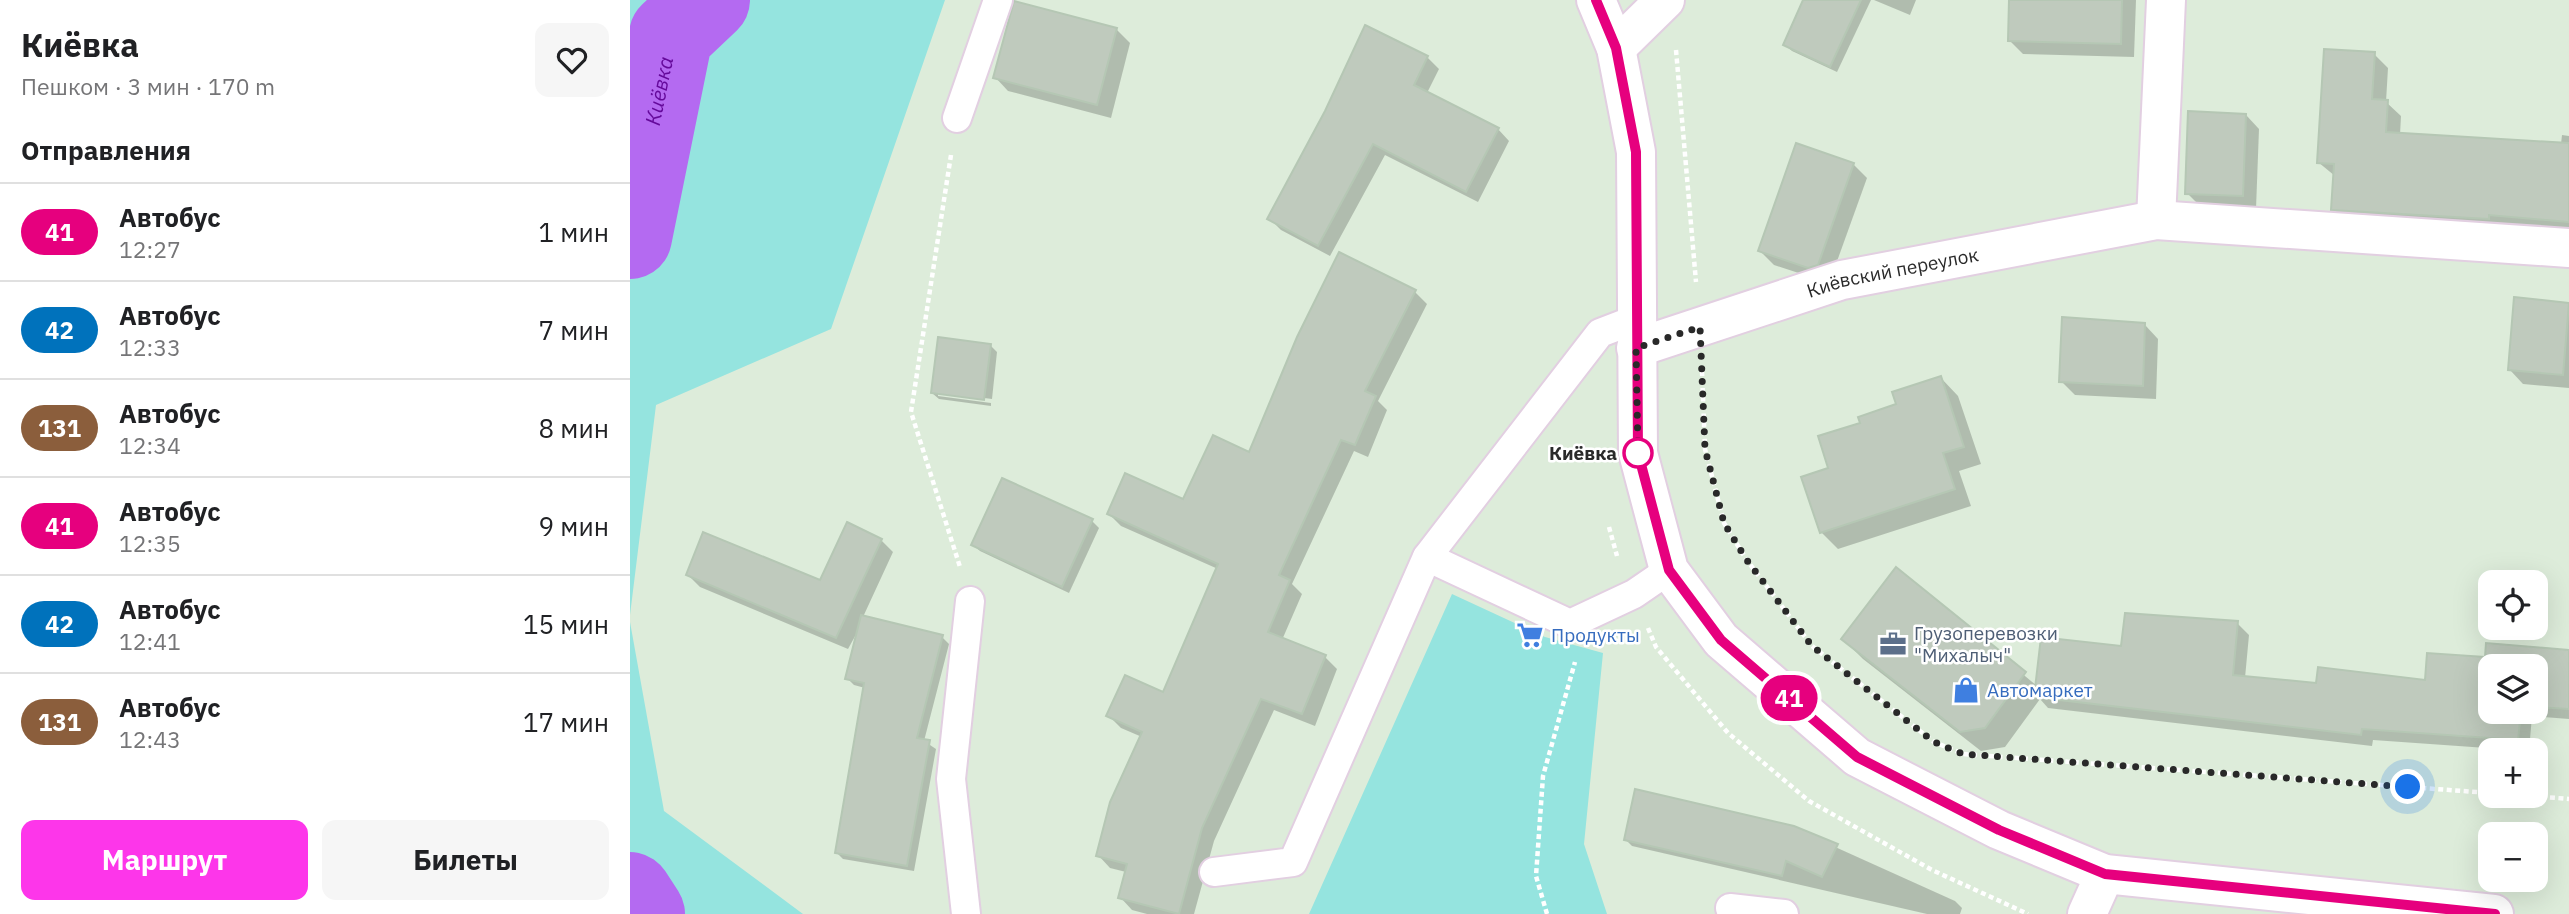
<!DOCTYPE html>
<html lang="ru">
<head>
<meta charset="utf-8">
<style>
  :root { --surface:#fff; --page:#f6f6f6; --text:#202124; --muted:#757577; --line:#e0e0e0; --accent:#fd36ea }
  body { margin:0; font-family:"IBM Plex Sans",sans-serif; background:var(--page); color:var(--text); height:100vh; display:flex; flex-direction:column; font-size:26px; white-space:nowrap }
  * { box-sizing:border-box; margin:0 }
  p { font-size:23px; color:var(--muted) }
  .icon { flex:none; width:38px; height:38px; fill:none; stroke:currentColor; stroke-width:2; stroke-linecap:round; stroke-linejoin:round }
  .map { position:relative; flex:1; overflow:hidden }
  .side { display:flex; flex-direction:column; background:var(--surface); width:630px }
  .side>* { flex:none }
  .badge { padding:0 14px; border-radius:23px; font-size:24px; line-height:46px }
  .fabs { position:absolute; left:1848px; top:570px; display:grid; gap:14px }
  .fabs a { display:grid; place-items:center; width:70px; height:70px; border-radius:14px; background:var(--surface); box-shadow:0 7px 28px #0002; font-size:35px }
  .you { position:absolute; width:35px; height:35px; margin:-18px; border:5px solid #fff; border-radius:50%; background:#1a73e8; box-shadow:0 0 0 10px #1a73e833 }
  .map>.badge { position:absolute; translate:-50% -50%; box-shadow:0 0 0 4px #fff }
  h2 { padding:0 21px; font-size:26px; line-height:63px }
  .round { display:grid; place-items:center; flex:none; width:74px; height:74px; border-radius:14px; background:var(--page) }
  .head { display:flex; align-items:center; justify-content:space-between; height:119px; padding:0 21px }
  h1 { font-size:33px; font-weight:800; line-height:52px }
  .button { display:flex; gap:14px; margin-top:auto; padding:14px 21px }
  .button a { flex:1; height:80px; border-radius:14px; background:var(--accent); color:#fff; font-size:28px; font-weight:800; line-height:80px; text-align:center }
  .button a+a { background:var(--page); color:var(--text) }
  ul { padding:0; list-style:none }
  li { display:flex; align-items:center; gap:21px; height:98px; padding:0 21px; border-top:2px solid var(--line) }
  li div { flex:1 }
  li b { display:block; font-size:26px }
  li em { font-style:normal }
  li .badge { min-width:77px; font-weight:700; text-align:center }
  main { display:flex; flex:1; min-height:0 }
  .map>svg:first-child { display:block }
  .green { fill:#95e4df }
  .shadow { fill:#0003; fill-rule:evenodd }
  .lines { fill:none; stroke-linecap:round; stroke-linejoin:round }
  .river { stroke:#b46af1; stroke-width:84 }
  .building { fill:#bfcabd; stroke:#b5c7b4; stroke-width:2 }
  .service-casing { stroke:#e2cfe1; stroke-width:32 }
  .minor-casing { stroke:#e2cfe1; stroke-width:42 }
  .secondary-casing { stroke:#e2cfe1; stroke-width:42 }
  .path { stroke:#fff; stroke-width:4.5; stroke-dasharray:5 3.5; stroke-linecap:butt }
  .service { stroke:#fff; stroke-width:28 }
  .minor { stroke:#fff; stroke-width:38 }
  .secondary { stroke:#fff; stroke-width:38 }
  .line-casing { stroke:#fff; stroke-width:16 }
  .line { stroke:#e6007e; stroke-width:10 }
  .walk { stroke:#292929; stroke-width:7; stroke-dasharray:0 12.6 }
  .stop-dot { fill:#fff; stroke:#e6007e; stroke-width:3.5 }
  .labels { text-anchor:middle; stroke-width:5; stroke-linejoin:round; paint-order:stroke }
  .street-label { font-size:19px; fill:#292929; stroke:#fff }
  .stop-label { font-size:19px; font-weight:bold; fill:#292929; stroke:#fff; text-anchor:end }
  .service-label { font-size:19px; fill:#4e5e75; stroke:#fff; text-anchor:start }
  .shop-label { font-size:19px; fill:#366cbe; stroke:#fff; text-anchor:start }
  .water-label { font-size:21px; font-style:italic; fill:#650a9b; stroke:#fff }
</style>
</head>
<body>
<main>
<section class="side">
<div class="head"><div><h1>Киёвка</h1><p>Пешком · 3 мин · 170 m</p></div><a class="round"><svg class="icon" aria-label="heart" viewBox="0 0 24 24"><path d="M12 20l-8-8c-3-5 5-10 8-4 3-6 11-1 8 4z"/></svg></a></div>
<h2>Отправления</h2>
<ul>
<li><span class="badge" style="background:#e6007e;color:#fff">41</span><div><b>Автобус</b><p>12:27</p></div><em>1 мин</em></li>
<li><span class="badge" style="background:#0072bc;color:#fff">42</span><div><b>Автобус</b><p>12:33</p></div><em>7 мин</em></li>
<li><span class="badge" style="background:#8b5e3c;color:#fff">131</span><div><b>Автобус</b><p>12:34</p></div><em>8 мин</em></li>
<li><span class="badge" style="background:#e6007e;color:#fff">41</span><div><b>Автобус</b><p>12:35</p></div><em>9 мин</em></li>
<li><span class="badge" style="background:#0072bc;color:#fff">42</span><div><b>Автобус</b><p>12:41</p></div><em>15 мин</em></li>
<li><span class="badge" style="background:#8b5e3c;color:#fff">131</span><div><b>Автобус</b><p>12:43</p></div><em>17 мин</em></li>
</ul>
<div class="button"><a>Маршрут</a><a>Билеты</a></div>
</section>
<div class="map">
<svg width="1939" height="914" viewBox="0 0 1939 914">
  <rect width="100%" height="100%" fill="#ddecda"/>
  <g class="green">
    <polygon points="0,0 315,0 201,329 26,405 0,615"/>
    <polygon points="822,594 915,637 973,653 954,844 977,914 679,914"/>
    <polygon points="0,622 34,811 173,914 0,914"/>
  </g>
  <g class="shadow">
    <polygon points="1175,0 1241,0 1207,72 1162,51 1155,45"/>
    <polygon points="1244,0 1286,0 1280,15"/>
    <polygon points="1381,0 1506,0 1504,57 1393,54 1379,40"/>
    <polygon points="736,27 797,57 809,69 797,93 868,129 879,141 848,202 755,155 700,256 651,230 639,218 697,112"/>
    <polygon points="486,29 500,43 481,118 378,91 365,77"/>
    <polygon points="1744,54 1758,68 1756,102 1771,116 1770,135 1931,144 1932,135 1939,136 1939,234 1717,223 1703,209 1705,176 1688,162"/>
    <polygon points="1616,115 1629,129 1626,209 1571,207 1557,193"/>
    <polygon points="1223,164 1237,178 1201,278 1193,281 1144,265 1130,251"/>
    <polygon points="785,292 797,304 748,401 757,410 738,457 724,451 662,584 672,594 652,640 695,657 707,669 685,726 644,710 584,841 564,914 517,914 502,910 490,897 496,872 480,868 468,855 512,737 491,728 478,715 534,695 588,569 491,526 479,514 554,501 620,454"/>
    <polygon points="1886,299 1939,304 1939,388 1893,384 1880,370"/>
    <polygon points="1515,325 1528,339 1526,399 1445,395 1431,381"/>
    <polygon points="360,345 367,352 362,399 308,392 308,396 361,403 361,406 309,399 302,393"/>
    <polygon points="1311,378 1328,396 1351,464 1329,471 1341,506 1208,549 1191,532 1200,469 1232,424"/>
    <polygon points="373,480 462,521 469,528 439,593 350,551 343,545"/>
    <polygon points="251,540 263,552 233,617 312,637 319,644 294,741 306,749 284,871 213,859 206,852 235,688 224,685 217,678 229,629 218,649 70,587 58,575 191,582"/>
    <path d="M1266 569 1407 686 1493 648 1546 621 1547 617 1607 623 1619 635 1615 678 1688 685 1796 682 1857 658 1939 652V719L1902 716 1899 751 1743 740 1742 746 1418 708 1410 699 1375 747 1351 751 1233 659 1213 639ZM1860 667H1906V712H1860Z"/>
    <polygon points="1163,828 1325,901 1332,908 1330,914 1297,914 1002,846 995,839"/>
  </g>
  <g class="lines">
    <g class="river">
      <path id="s1" d="M0 237 41 35 78 0"/>
      <polyline points="0,894 13,914"/>
    </g>
  </g>
  <g class="building">
    <polygon points="1173,0 1231,0 1200,67 1153,45"/>
    <polygon points="1379,0 1492,0 1491,44 1378,41"/>
    <polygon points="384,1 487,28 467,105 363,78"/>
    <polygon points="735,25 798,56 784,85 869,128 836,192 743,144 688,246 637,219 695,111"/>
    <polygon points="1694,49 1745,52 1742,99 1758,100 1756,132 1939,143 1939,222 1859,215 1859,219 1701,210 1704,164 1687,163"/>
    <polygon points="1558,111 1616,114 1613,196 1555,194"/>
    <polygon points="1166,143 1224,163 1188,265 1178,268 1128,251"/>
    <polygon points="709,252 786,290 735,391 746,396 725,445 711,440 649,575 660,580 638,632 696,655 672,714 631,699 572,828 549,914 488,898 497,864 466,856 480,802 512,732 476,716 495,675 533,692 588,564 477,514 495,473 553,499 583,435 619,452 667,337"/>
    <polygon points="1884,297 1939,303 1933,375 1878,370"/>
    <polygon points="1432,317 1515,323 1513,386 1429,382"/>
    <polygon points="308,337 361,344 354,400 301,393"/>
    <polygon points="1311,376 1334,447 1313,453 1325,489 1190,533 1171,477 1198,468 1188,436 1230,423 1228,417 1266,404 1262,392"/>
    <polygon points="372,478 463,519 432,587 341,545"/>
    <polygon points="217,522 252,539 206,638 56,575 73,532 190,580"/>
    <polygon points="1266,567 1396,672 1355,728 1330,732 1211,639"/>
    <polygon points="1495,613 1608,621 1603,675 1686,683 1688,667 1795,680 1797,653 1855,657 1856,643 1939,650 1939,709 1906,707 1906,667 1860,667 1860,712 1891,712 1888,740 1732,729 1731,735 1404,697 1411,637 1491,646"/>
    <polygon points="231,615 313,635 287,738 300,740 277,866 205,853 234,683 215,679"/>
    <polygon points="1005,789 1164,826 1208,844 1192,877 1156,861 1152,876 994,840"/>
  </g>
  <g class="lines">
    <g class="service-casing">
      <g id="service">
        <polyline points="327,118 368,0"/>
        <polyline points="1009,318 970,333 797,557 940,624 1004,594 1039,570"/>
        <polyline points="584,872 663,862 797,557"/>
        <polyline points="1100,908 1154,914"/>
        <polyline points="336,914 321,779 340,601"/>
      </g>
    </g>
    <g class="minor-casing">
      <g id="minor">
        <polyline points="986,48 1035,0"/>
        <polyline points="1526,220 1536,0"/>
        <path id="s2" d="M1006 348 1212 280 1526 220 1939 248"/>
        <polyline points="1457,914 1475,874"/>
      </g>
    </g>
    <g class="secondary-casing">
      <polyline id="secondary" points="966,0 986,48 1006,152 1008,453 1039,570 1091,640 1227,757 1369,830 1475,874 1864,914"/>
    </g>
    <g class="path">
      <polyline points="1046,50 1066,282"/>
      <polyline points="321,155 281,412 330,567"/>
      <polyline points="1072,371 1075,449 1094,523 1116,559 1182,646 1304,742 1333,754 1860,793"/>
      <polyline points="979,527 987,556"/>
      <polyline points="1018,628 1026,647 1098,733 1179,801 1302,870 1398,914"/>
      <polyline points="1903,796 1939,799"/>
      <polyline points="917,914 906,876 913,776 945,662"/>
    </g>
    <use href="#service" class="service"/>
    <use href="#minor" class="minor"/>
    <use href="#secondary" class="secondary"/>
  </g>
  <g class="lines">
    <g class="line-casing">
      <polyline id="line" points="966,0 986,48 1006,152 1008,453 1039,570 1091,640 1227,757 1369,830 1475,874 1865,914"/>
    </g>
    <use href="#line" class="line"/>
    <polyline class="walk" points="1008,453 1006,348 1070,327 1075,449 1094,523 1116,559 1182,646 1304,742 1333,754 1778,787"/>
  </g>
  <defs>
    <g id="supermarket-bare" transform="scale(2.1)"><path d="M-6-5.5h2.5l.6 2H6L4.5 2H-2.5L-4.4-4H-6ZM-1.5 3.2a1.3 1.3 0 1 0 .1 0ZM3 3.2a1.3 1.3 0 1 0 .1 0Z" fill="#3f7fe0" stroke="#fff" stroke-width="2.5" paint-order="stroke"/></g>
    <g id="office-bare" transform="scale(2.1)"><path d="M-6-3h4V-5.5h4V-3h4V5H-6ZM-1-4.5V-3h2v-1.5ZM-6 0V1H6V0Z" fill="#5c6f8a" stroke="#fff" stroke-width="2.5" paint-order="stroke"/></g>
    <g id="shop-bare" transform="scale(2.1)"><path d="M-5-2.5h2.3a2.7 3.5 0 0 1 5.4 0H5L5.5 6h-11ZM-1.5-2.5h3a1.5 2.3 0 0 0-3 0Z" fill="#3f7fe0" stroke="#fff" stroke-width="2.5" paint-order="stroke"/></g>
  </defs>
  <g fill-rule="evenodd">
    <use href="#supermarket-bare" x="900" y="635"/>
    <use href="#office-bare" x="1263" y="644"/>
    <use href="#shop-bare" x="1336" y="690"/>
  </g>
  <circle class="stop-dot" cx="1008" cy="453" r="14"/>
  <g class="labels">
    <g class="street-label">
      <text dy="7" stroke="none"><textPath href="#s2" startOffset="268">Киёвский переулок</textPath></text>
    </g>
    <g class="stop-label">
      <text x="987" y="460">Киёвка</text>
    </g>
    <g class="service-label">
      <text x="1284" y="640">Грузоперевозки<tspan x="1284" dy="22">"Михалыч"</tspan></text>
    </g>
    <g class="shop-label">
      <text x="921" y="642">Продукты</text>
      <text x="1357" y="697">Автомаркет</text>
    </g>
    <g class="water-label">
      <text dy="7" stroke="none"><textPath href="#s1" startOffset="149">Киёвка</textPath></text>
    </g>
  </g>
</svg>
<div class="fabs">
<a><svg class="icon" aria-label="locate" viewBox="0 0 24 24"><circle cx="12" cy="12" r="6"/><path d="M12 2v4M12 18v4M2 12h4M18 12h4"/></svg></a>
<a><svg class="icon" aria-label="layers" viewBox="0 0 24 24"><path d="M12 4l9 5-9 5-9-5zM3 14l9 5 9-5"/></svg></a>
<a>+</a>
<a>−</a>
</div>
<div class="you" style="left:1778px;top:787px"></div>
<b class="badge" style="left:1159px;top:698px;background:#e6007e;color:#fff">41</b>
</div>
</main>
</body>
</html>
